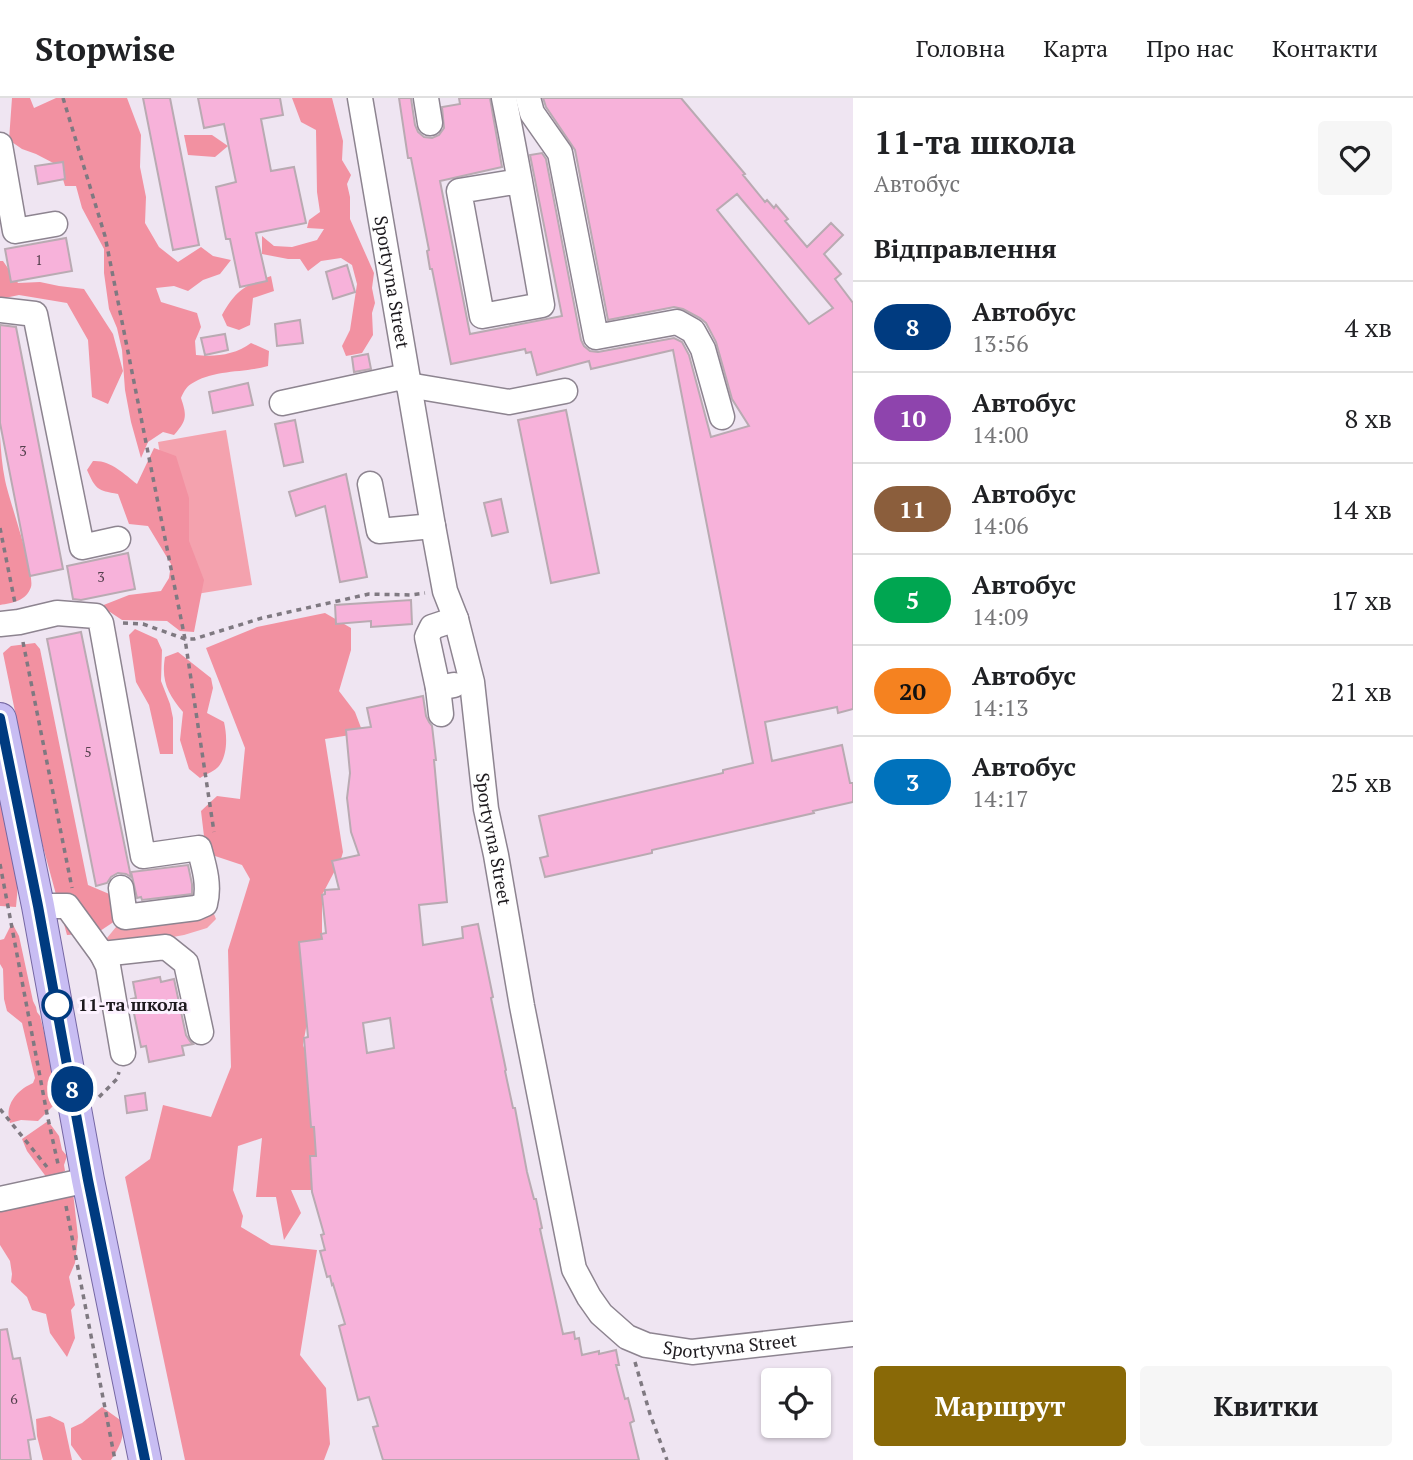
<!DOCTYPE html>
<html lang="uk">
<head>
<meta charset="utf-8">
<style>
  :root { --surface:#fff; --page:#f6f6f6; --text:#202124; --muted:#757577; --line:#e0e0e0; --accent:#896907 }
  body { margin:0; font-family:"PT Serif",serif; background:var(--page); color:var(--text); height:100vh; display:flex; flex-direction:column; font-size:26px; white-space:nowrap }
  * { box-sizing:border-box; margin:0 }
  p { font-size:23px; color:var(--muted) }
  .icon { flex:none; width:38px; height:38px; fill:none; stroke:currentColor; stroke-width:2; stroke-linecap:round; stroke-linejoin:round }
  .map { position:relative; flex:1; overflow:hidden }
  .side { display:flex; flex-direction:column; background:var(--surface); width:560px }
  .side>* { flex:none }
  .badge { padding:0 14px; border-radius:23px; font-size:24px; line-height:46px }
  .tools { position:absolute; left:761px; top:1270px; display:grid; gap:14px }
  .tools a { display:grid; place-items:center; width:70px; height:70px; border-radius:7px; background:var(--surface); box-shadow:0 2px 5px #0004; font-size:35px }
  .map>.badge { position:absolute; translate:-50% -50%; box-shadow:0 0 0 4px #fff }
  h2 { padding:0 21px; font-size:26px; line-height:63px }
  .round { display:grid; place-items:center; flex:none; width:74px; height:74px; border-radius:7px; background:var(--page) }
  .headline { display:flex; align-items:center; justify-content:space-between; height:119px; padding:0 21px }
  h1 { font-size:33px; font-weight:800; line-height:52px }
  .action { display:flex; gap:14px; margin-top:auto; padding:14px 21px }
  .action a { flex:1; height:80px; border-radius:7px; background:var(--accent); color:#fff; font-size:28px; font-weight:800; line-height:80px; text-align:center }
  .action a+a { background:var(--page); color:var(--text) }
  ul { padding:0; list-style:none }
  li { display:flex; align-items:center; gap:21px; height:91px; padding:0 21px; border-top:2px solid var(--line) }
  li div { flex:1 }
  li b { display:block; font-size:26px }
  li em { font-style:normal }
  li .badge { min-width:77px; font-weight:700; text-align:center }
  header { display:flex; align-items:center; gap:42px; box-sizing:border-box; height:98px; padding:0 35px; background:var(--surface); border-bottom:2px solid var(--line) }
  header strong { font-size:33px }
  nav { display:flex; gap:38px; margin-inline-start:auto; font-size:24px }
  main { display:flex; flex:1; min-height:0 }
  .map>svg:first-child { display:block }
  .green { fill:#f4a2ae }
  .forest { fill:#f291a1 }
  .building { fill:#f7b2da; stroke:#b9aab2; stroke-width:2; fill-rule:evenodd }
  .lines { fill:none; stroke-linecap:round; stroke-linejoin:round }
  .minor-casing { stroke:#8d8490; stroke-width:27 }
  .major-casing { stroke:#7567a3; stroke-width:34 }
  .path { stroke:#7f7981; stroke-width:3.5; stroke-dasharray:5 5; stroke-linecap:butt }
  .minor { stroke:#fff; stroke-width:24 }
  .major { stroke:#c8bdf3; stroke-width:32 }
  .line-casing { stroke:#fff; stroke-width:16 }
  .line { stroke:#003b80; stroke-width:10 }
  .stop-dot { fill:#fff; stroke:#003b80; stroke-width:3.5 }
  .labels { text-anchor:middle; stroke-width:6; stroke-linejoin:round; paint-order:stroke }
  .number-label { font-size:14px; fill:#54404d }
  .street-label { font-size:18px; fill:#1d1a1e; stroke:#fcf2ff }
  .stop-label { font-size:18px; font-weight:bold; fill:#1d1a1e; stroke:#fcf2ff; text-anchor:start }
</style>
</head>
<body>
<header>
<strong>Stopwise</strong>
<nav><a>Головна</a><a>Карта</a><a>Про нас</a><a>Контакти</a></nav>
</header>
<main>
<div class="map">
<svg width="853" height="1362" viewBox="0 0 853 1362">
  <rect width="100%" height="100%" fill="#efe5f2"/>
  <g class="green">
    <polygon points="226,332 252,487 184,498 158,344"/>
    <polygon points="212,811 216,821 207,830 184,837 122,848 107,844 107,840 116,829 205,815"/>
  </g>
  <g class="forest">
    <path d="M12 0H30L34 10 56 0H127L141 37 140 69 146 99 145 125 159 149 178 164 201 149 213 158 231 162 220 176 203 182 188 193 174 188 156 190 161 204 197 215 201 229 195 243 196 257C215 259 235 257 251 245L269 253 268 268C244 275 213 271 191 286 186 289 183 295 181 300 187 318 187 322 174 337L163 334 148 344 141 360 131 324 125 292 122 252 117 230 109 211 104 175V151L82 110 76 88H65L59 68 36 56 22 51 9 42Z"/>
    <polygon points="292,0 332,0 343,43 342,62 351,77 347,86 350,99 350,121 374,175 372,190 375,205 372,215 373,237 362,255 346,258 342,248 350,232 357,186 352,167 341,160 321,163 308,173 300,161 288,161 262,156 262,138 274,148 292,149 317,142 324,131 307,130 309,122 320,114 317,94 316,32 301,24"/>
    <polygon points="184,37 212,37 228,48 215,59 188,57"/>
    <polygon points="0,163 3,163 18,185 40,184 59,188 84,191 113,236 123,273 108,306 92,299 88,242 67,205 19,197 0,201"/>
    <path d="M271 178 274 193 253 200 250 227 239 232 227 228 222 217C236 192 245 187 271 178Z"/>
    <path d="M0 338C1 353 2 368 5 382 9 402 35 475 31 489 26 503 13 505 0 507Z"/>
    <path d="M154 350 176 358 189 400V443L204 482 194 534 180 533 167 523 122 522 110 514 91 512 129 497 161 493 169 480 171 466 148 428 129 426 118 396C97 392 96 392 87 372L93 363C111 362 124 376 137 386Z"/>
    <polygon points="325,515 351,530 351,552 339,593 355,614 363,635 325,641 343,754 341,761 322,797 322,841 303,947 334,1037 325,1092 291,1092 301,1115 284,1142 276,1099 256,1099 262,1040 238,1048 233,1092 243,1118 241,1129 271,1147 317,1152 300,1257 326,1290 330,1346 324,1362 185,1362 125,1079 150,1061 163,1007 211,1019 231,969 228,852 250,781 242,767 206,755 201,713 217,698 240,701 245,650 206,550 257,529"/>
    <polygon points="135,531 157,541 162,552 161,583 170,606 173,620 173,656 160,656 149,607 136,584 129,537"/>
    <polygon points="35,545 40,551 88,787 114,798 115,823 97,835 67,837 42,745 3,555 11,548"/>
    <path d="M178 554 211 580 213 590 207 615 224 624C227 637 228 656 219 668 215 673 206 676 200 680L189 671 180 642 183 614C168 596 161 583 165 559Z"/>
    <polygon points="0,705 10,736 18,786 16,809 0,808"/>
    <path d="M12 825 19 838 33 903 36 909 37 914 40 918 48 950 50 967 58 983 61 996 55 1006 38 1023 21 1022 10 1025C4 1007 17 992 33 985L35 980 22 925 7 913 4 901 3 871 0 866V842L4 841Z"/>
    <polygon points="48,1023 59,1038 62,1052 67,1058 64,1067 65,1073 47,1080 27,1053 22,1041"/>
    <polygon points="71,1076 78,1139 75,1165 69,1179 75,1207 71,1212 75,1240 67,1259 50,1235 46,1216 32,1212 27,1199 11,1184 12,1176 10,1163 0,1147 0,1095"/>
    <path d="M102 1309 123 1324C124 1341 120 1348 111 1362H82L71 1347V1330L82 1325Z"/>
    <polygon points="50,1318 64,1325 72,1362 43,1362 37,1338 36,1321"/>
  </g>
  <g class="building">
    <polygon points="143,0 170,0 199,147 173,152"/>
    <polygon points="198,0 280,0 283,17 261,21 271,73 294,69 306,125 256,135 267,183 240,189 230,141 226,141 216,89 236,84 224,26 204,30"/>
    <path d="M399 0H411L415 27 418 34 424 39 432 40 439 37 444 30 442 9 460 6 459 0H490L502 69 440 83 470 236 562 218 530 57 542 55 546 61 581 242 584 248 590 253 598 254 674 240 682 244 689 257 711 339 749 328 732 301 716 244 706 225 700 220 683 211 674 209 608 222 575 52 546 9 543 0H681L745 76 743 77 765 104 767 102 774 110 776 107 788 121 785 123 807 149 831 125 843 137 824 156 841 176 835 181 853 205V611L838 615 837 609 765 624 772 663 842 647 850 685H853V704L813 713 814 715 652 752V755L545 779 540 760 548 758 539 718 723 675V672L753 665 673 252 591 271 589 263 537 277 531 254 526 255 525 251 451 266 432 171H430L427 153 429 152 411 60H408ZM737 96 833 210 809 226 717 112Z"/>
    <polygon points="63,64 65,81 38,86 35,68"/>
    <polygon points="66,140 72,173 11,184 5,151"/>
    <polygon points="347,167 355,194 333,201 326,174"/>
    <polygon points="300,222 303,245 277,248 275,226"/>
    <polygon points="0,227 16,229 63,471 30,478 0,325"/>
    <polygon points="225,236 228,252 205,257 201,240"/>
    <polygon points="368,256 371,271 354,274 352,259"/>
    <polygon points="248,285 253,307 213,315 209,294"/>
    <polygon points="566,312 599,475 551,485 518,322"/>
    <polygon points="295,322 303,364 284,368 275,326"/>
    <polygon points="346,376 367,479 340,484 325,408 296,418 289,394"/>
    <polygon points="501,401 508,434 492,438 484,405"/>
    <polygon points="128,455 135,491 81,502 73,501 67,468"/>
    <polygon points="411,502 412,526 371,529 371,523 336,526 335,507"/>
    <polygon points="81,534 131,779 126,776 118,775 111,779 107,785 96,788 47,541"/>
    <path d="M423 598 426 618 429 624 432 628 436 662H434L447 804 419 807 423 847 463 840 462 829 478 826 493 899 491 900 506 972 505 973 513 1010H515L527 1074 534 1101H536L542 1130 540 1131 563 1236 574 1234 575 1241 579 1240 582 1257 599 1253V1256L616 1252 619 1267H616L625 1301 628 1300 634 1323 630 1325 639 1362H383L373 1329 378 1328 369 1299 358 1302 339 1228 345 1226 333 1186 332 1187 330 1178 327 1179 320 1153 325 1152 321 1137 324 1136 312 1094 310 1058H316L314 1029H311L304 940 308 939 299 844 322 841 321 836 326 835 322 797 325 796V792L339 791 332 763 359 757 351 734 347 700 350 675 346 632 371 629 367 610ZM390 920 394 950 367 955 363 925Z"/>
    <polygon points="188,767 192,786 192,796 142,802 141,799 137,800 131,774"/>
    <polygon points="160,879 161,884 174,881 186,937 190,943 193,946 182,948 184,957 149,964 146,948 141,949 131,901 136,900 133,884"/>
    <polygon points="145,995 147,1012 127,1015 125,998"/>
    <polygon points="7,1231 13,1261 20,1260 35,1341 28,1342 31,1362 0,1362 0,1232"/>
  </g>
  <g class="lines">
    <g class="minor-casing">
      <g id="minor">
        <path id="s1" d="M360 0 433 428 445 493 456 521 472 584 486 711 496 757 522 908 574 1171 589 1199 601 1216 627 1239 646 1247 692 1254 853 1236"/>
        <polyline points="426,0 430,25"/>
        <path d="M504 0C518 69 530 138 542 207L482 218 459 93 520 83"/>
        <polyline points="528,0 532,15 560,55 596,239 677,224 693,233 703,251 722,319"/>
        <polyline points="0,47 15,133 55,126"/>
        <polyline points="0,212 35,216 82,449 118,441"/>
        <polyline points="408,287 509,304 565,293"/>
        <polyline points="282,305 407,278"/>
        <polyline points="370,386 379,433 433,428"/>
        <path d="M0 526 19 524 57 515 96 518 101 525 143 758 199 750C204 768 210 787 205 806L196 810 125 819 121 790"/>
        <polyline points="438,590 427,539 432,529 456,521"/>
        <polyline points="441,616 438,590 454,587"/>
        <polyline points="38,808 67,808 102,856 166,849 186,865 201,934"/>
        <polyline points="102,856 108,868 123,955"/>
        <polyline points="0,1101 88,1082"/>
      </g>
    </g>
    <g class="major-casing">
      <polyline id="major" points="0,621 38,808 88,1082 145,1362"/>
    </g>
    <g class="path">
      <polyline points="63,0 105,138 185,541 214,734"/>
      <polyline points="0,430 15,505"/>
      <polyline points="123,525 143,526 185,541 194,541 262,520 369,496 410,497 425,495"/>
      <polyline points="23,544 72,790"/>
      <polyline points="0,766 47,1016 58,1066"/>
      <polyline points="99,999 117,981 119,974"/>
      <polyline points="0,1011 47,1069"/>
      <polyline points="66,1108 115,1362"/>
      <polyline points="635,1264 650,1316 667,1362"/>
    </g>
    <use href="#minor" class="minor"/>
    <use href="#major" class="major"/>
  </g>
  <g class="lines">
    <g class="line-casing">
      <polyline id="line" points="0,620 38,808 88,1082 145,1362"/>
    </g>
    <use href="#line" class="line"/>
  </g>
  <circle class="stop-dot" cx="57" cy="907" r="14"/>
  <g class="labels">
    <g class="number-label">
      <text x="39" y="167">1</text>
      <text x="23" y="358">3</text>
      <text x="101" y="484">3</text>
      <text x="88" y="659">5</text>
      <text x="14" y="1306">6</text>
    </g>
    <g class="street-label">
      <text dy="6" stroke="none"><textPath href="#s1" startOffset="187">Sportyvna Street</textPath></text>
      <text dy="6" stroke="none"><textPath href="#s1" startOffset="754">Sportyvna Street</textPath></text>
      <text dy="6" stroke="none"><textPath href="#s1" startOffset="1384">Sportyvna Street</textPath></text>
    </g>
    <g class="stop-label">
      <text x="78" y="913">11-та школа</text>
    </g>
  </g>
</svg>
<div class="tools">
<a><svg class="icon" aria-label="locate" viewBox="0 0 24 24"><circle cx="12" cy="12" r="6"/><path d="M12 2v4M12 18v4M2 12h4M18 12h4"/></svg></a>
</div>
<b class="badge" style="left:72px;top:991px;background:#003b80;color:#fff">8</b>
</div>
<section class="side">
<div class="headline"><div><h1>11-та школа</h1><p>Автобус</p></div><a class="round"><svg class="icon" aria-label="heart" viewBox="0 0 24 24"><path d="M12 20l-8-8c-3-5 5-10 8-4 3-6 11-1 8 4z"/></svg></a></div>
<h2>Відправлення</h2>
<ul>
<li><span class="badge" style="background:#003b80;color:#fff">8</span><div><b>Автобус</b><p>13:56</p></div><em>4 хв</em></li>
<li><span class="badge" style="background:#8e44ad;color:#fff">10</span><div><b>Автобус</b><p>14:00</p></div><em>8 хв</em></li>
<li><span class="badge" style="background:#8b5e3c;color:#fff">11</span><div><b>Автобус</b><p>14:06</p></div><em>14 хв</em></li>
<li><span class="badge" style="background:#00a651;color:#fff">5</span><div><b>Автобус</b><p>14:09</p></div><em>17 хв</em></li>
<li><span class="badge" style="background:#f58220;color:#111">20</span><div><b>Автобус</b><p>14:13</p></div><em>21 хв</em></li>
<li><span class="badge" style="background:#0072bc;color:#fff">3</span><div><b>Автобус</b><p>14:17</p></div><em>25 хв</em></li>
</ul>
<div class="action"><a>Маршрут</a><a>Квитки</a></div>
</section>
</main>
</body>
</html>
